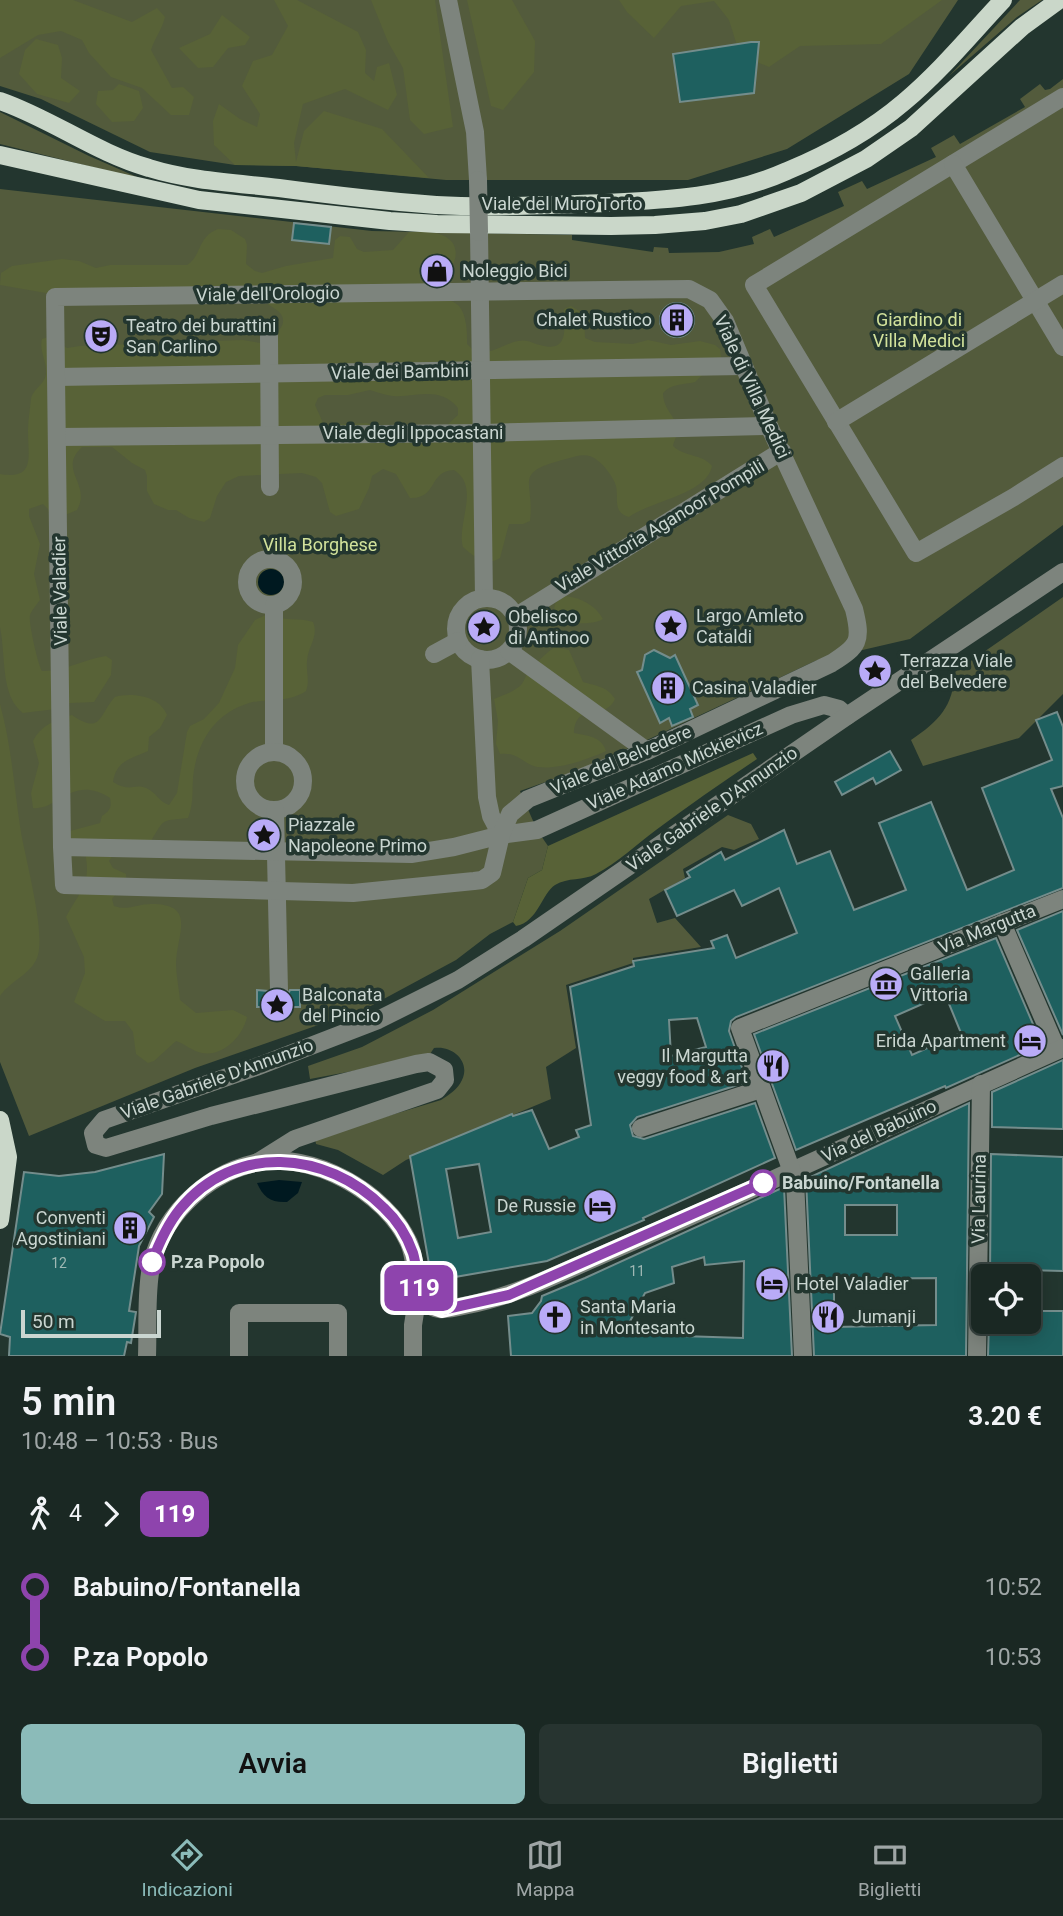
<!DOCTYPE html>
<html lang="it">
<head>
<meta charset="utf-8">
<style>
  :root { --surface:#1a2823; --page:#273430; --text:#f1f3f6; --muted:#9fa6a6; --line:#384441; --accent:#8bbbb9 }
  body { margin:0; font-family:Roboto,sans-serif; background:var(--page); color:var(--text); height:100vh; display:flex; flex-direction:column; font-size:26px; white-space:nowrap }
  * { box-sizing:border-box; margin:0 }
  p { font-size:23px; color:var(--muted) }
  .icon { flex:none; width:38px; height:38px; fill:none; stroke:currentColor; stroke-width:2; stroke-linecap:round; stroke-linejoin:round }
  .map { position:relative; height:1356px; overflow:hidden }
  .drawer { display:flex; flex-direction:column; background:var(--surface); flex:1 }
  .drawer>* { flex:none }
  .badge { padding:0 14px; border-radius:10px; font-size:24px; line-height:46px }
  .fabs { position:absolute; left:971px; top:1264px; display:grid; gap:14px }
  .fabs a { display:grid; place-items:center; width:70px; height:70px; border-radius:10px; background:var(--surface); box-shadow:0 4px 18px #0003,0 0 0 2px var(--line); font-size:35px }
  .scale { position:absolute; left:21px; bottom:18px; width:140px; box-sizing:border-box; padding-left:7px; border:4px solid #cad6d1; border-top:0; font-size:19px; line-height:24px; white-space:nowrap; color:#cad6d1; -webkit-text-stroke:5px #23362f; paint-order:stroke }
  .map>.badge { position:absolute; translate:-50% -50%; box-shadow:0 0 0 4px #fff }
  .legs { display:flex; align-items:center; gap:10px; height:77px; padding:0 21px; font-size:23px }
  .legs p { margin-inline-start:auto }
  .overview { display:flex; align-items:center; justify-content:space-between; height:119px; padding:0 21px }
  h1 { font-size:38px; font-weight:600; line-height:52px }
  .action { display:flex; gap:14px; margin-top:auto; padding:14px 21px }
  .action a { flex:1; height:80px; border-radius:10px; background:var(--accent); color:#111; font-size:28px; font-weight:600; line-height:80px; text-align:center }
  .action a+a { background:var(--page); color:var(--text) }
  ul { padding:0 21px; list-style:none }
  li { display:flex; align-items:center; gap:24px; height:70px; font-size:26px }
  li i { display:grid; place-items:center; width:10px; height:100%; margin:0 9px; background:currentColor }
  li i::after { content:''; width:18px; height:18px; margin:-9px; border:5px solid; border-radius:50%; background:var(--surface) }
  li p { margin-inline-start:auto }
  li:first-child i { background:linear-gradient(#0000 50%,currentColor 0) }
  li:last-child i { background:linear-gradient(currentColor 50%,#0000 0) }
  .tabs { display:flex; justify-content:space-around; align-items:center; height:98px; border-top:2px solid var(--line); background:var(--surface); font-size:19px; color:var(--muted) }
  .tabs a { display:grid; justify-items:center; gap:4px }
  .tabs .active { color:var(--accent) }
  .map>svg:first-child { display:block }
  .green { fill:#535b3c }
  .forest { fill:#586237; fill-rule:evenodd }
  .water { fill:#001920 }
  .building { fill:#1e605f; stroke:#748d8c; stroke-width:2; fill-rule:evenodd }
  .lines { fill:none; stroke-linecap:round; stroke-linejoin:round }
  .minor { stroke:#7d847d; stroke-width:18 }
  .major { stroke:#cad7c9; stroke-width:18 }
  .minor-bridge { stroke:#7d847d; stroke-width:18 }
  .line-1-casing { stroke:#fff; stroke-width:16 }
  .line-1 { stroke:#8e44ad; stroke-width:10 }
  .stop-1-dot { fill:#fff; stroke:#8e44ad; stroke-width:3.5 }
  .labels { text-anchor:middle; stroke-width:7; stroke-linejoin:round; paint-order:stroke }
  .number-label { font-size:14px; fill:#9fb8b4 }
  .street-label { font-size:18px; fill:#cad6d1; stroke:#23362f }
  .poi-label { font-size:18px; fill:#cad6d1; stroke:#23362f; text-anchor:start }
  .park-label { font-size:18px; fill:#d2e29b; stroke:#23362f }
  .stop-label { font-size:18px; font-weight:bold; fill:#cad6d1; stroke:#23362f; text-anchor:start }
</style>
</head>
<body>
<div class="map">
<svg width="1063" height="1356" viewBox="0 0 1063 1356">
  <rect width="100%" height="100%" fill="#23362f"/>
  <g class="green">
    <polygon points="0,0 958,0 909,74 787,149 688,180 446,180 296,166 235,165 150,152 41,99 0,86"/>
    <polygon points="1020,0 1042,0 1017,17 949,76"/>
    <polygon points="1063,79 1063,525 910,639 815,661 647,740 574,772 520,791 537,830 548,846 542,870 528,878 513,922 490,934 456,960 367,1008 195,1068 29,1136 0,1062 0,189 372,231 572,235 572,240 653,252 654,247 668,248 669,253 719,252 754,244 752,237 770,229 774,237 844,206 838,192 862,181 867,189 936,157 931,148 954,135 960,144 1025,107 1020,99 1040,84 1045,90 1050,89"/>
    <polygon points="0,112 89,156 144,180 0,144"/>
    <path d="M1063 597V694L1019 738 923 766 911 740C939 721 953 707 955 672Z"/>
    <path d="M728 815 751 824 759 839 734 850 722 847 683 869 685 878 649 899 657 923 675 918 701 947 633 958V963L566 985 576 1048 546 1067 551 1099 406 1160 383 1175 338 1150 316 1144 315 1138 441 1100C449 1095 458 1089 462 1080 471 1061 452 1045 434 1048L428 1057 310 1079 308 1066 362 1047 433 1010 560 931Z"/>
  </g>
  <g class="forest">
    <path d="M0 0H73L132 22 157 8 165 17C162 30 155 37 151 50L172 88 183 87 194 97 189 115H171L142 88 111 77 89 53 82 40 61 31 38 35 0 58Z"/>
    <polygon points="274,0 297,0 358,32 366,50 365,73 374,81 377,67 389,63 397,95 388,110 345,89 303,104 294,143 296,162 304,131 324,111 382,129 429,178 296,166 235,165 214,145 213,121 219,104 240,119 257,127 260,114 242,86 253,61 272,55 288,26"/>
    <polygon points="371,0 435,0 453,127 424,134 410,120 403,68 388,42"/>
    <polygon points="467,0 512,0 535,41 534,72 503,110 491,106"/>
    <polygon points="619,0 942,0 881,44 800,46 769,67 740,55 729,20 714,1 681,6 654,38 627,12"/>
    <polygon points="222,15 250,37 245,45 228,48 213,67 198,68 179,48 210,34"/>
    <polygon points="36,39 58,45 62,58 61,78 80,91 69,103 37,94 19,74 25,50"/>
    <polygon points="119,84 139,91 143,108 134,121 112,122 96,104 98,91 113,90"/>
    <path d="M218 229 231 230 245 239 247 245 246 264 255 271 262 273 286 266 333 258 335 240 340 236 350 237 357 249 364 252 393 250 409 232C427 230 461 232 455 259 452 271 443 278 437 289 446 302 452 299 459 306 467 316 467 332 467 344L475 352C492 355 503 344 518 341 527 339 532 343 540 345 570 354 564 327 564 309L571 306 584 314 585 338 595 342 633 344 648 340 671 345 700 341 715 345 720 349 721 357 695 382C683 385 672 383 663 393 663 410 678 419 678 430 678 435 674 440 673 446 684 457 703 454 712 466 707 494 651 501 629 517 612 512 619 499 616 486 614 478 604 465 597 460 587 452 577 456 566 459 511 473 535 480 530 521L523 524H509L500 558C486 567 474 557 463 547 456 524 481 487 454 470 428 471 438 499 410 498L396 474 383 469 372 476 369 488 359 509 336 516 330 512 322 483 316 477 302 473 239 476 226 482 217 496 210 518 204 522 189 518 176 510H168L154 504 147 491V476L145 470 132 463 112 447H82C57 470 92 484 77 510L63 516H50L48 509 43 504 29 509V516L40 544 34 574 40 600C37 604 32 610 30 615 28 621 38 665 42 671 63 672 85 659 106 656L112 660 111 675 94 702 70 703 56 709 23 713C0 696 6 655 0 627V474C36 480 28 456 28 431 28 420 30 409 31 399 33 388 47 384 46 371 46 359 39 350 42 339L48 337 67 348 80 346 243 340 260 343C270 339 291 326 280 313 276 308 270 307 266 302L46 293 0 285 1 273 12 266 62 259 79 261 96 268 110 265H187C202 256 197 237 218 229ZM370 390C377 392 385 395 393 396 415 398 439 385 458 408V415L447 425 440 440 426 445 403 441 367 423 324 425 315 405 318 398 325 395H348Z"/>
    <path d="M565 596C581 598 594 604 603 619 595 625 566 624 557 621 553 607 552 603 565 596Z"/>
    <path d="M268 614C284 622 298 617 313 622 319 637 308 646 307 661 306 672 310 680 306 691 288 703 269 698 249 703 217 713 200 737 194 770 191 787 195 800 188 818 160 821 165 818 151 841L113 855 109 861 113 868 126 874V881L112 899 114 906C128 911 137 904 151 904 197 904 177 933 176 963 176 975 179 988 180 1000L196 1013 233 1010 247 1017C243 1036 223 1057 202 1053 192 1051 185 1044 176 1041L154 1061 148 1063 136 1054 133 1032 125 1021H105L74 1002 85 973 84 957 66 917C79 892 92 884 85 853L69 839 70 831 100 823 102 816C110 811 112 807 110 798 72 774 58 811 33 808L31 793 39 763 33 741C40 726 56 719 72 715 102 736 99 714 115 697 132 692 160 696 167 715L160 728 149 737 148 751C130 759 116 761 113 782 131 793 133 783 146 788 156 792 159 802 169 805L177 793 187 732 190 726 204 719 219 703 235 668 238 645 255 620Z"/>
    <path d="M555 647 569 650 583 682C596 686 607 686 615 699 605 722 576 700 574 733 588 736 601 736 606 751 587 760 549 773 531 765 519 759 514 752 500 754L496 744 498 721 494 699C504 695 511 693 520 686 525 681 525 676 529 671 534 665 548 651 555 647Z"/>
    <path d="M0 704C11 744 14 785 20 826 24 855 47 934 37 958 30 975 10 981 0 996Z"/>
    <path d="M753 753 757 759C723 782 689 805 656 830 637 844 617 863 596 874 583 881 568 877 555 885 542 893 538 922 516 926L513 922 528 878 542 870 548 846Z"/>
  </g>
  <g class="water">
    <circle cx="271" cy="582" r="13"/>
    <path d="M279 1180 302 1182 298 1193 287 1202C271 1203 263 1197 257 1183Z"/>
  </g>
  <g class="building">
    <polygon points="751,42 759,42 754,93 680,102 673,54"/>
    <polygon points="294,223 331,227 329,244 292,240"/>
    <circle cx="677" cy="320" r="17"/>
    <polygon points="654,650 670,658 675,655 698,705 690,709 693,717 672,726 669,718 660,723 637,672 642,670 645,655"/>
    <path d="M1057 712 1063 727V786L1051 789 1063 818V888L736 1017 731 1021 729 1031 747 1082 637 1117 630 1125 633 1136 644 1139 755 1103 775 1158 643 1218 644 1220 547 1261 432 1281 410 1156 512 1114 513 1116 532 1110 549 1149 579 1137 576 1130 591 1125 570 987 634 966 633 961 714 948 711 941 727 935 736 958 797 933 779 888 742 906 734 890 677 916 665 890 690 877 687 872 721 852 725 860 784 830 797 864 830 851 854 910 906 890 879 823 931 802 967 890 1014 870 982 788 1052 760 1036 720ZM697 1018 706 1047 671 1056 669 1020ZM479 1164 491 1232 458 1238 446 1169Z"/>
    <polygon points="890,751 901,770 876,784 873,778 842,795 835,782"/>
    <polygon points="1063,911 1063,1035 1017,930"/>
    <path d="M996 938 1042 1045 946 1088 945 1086 796 1150 754 1034ZM945 994 961 1033 912 1055 895 1016Z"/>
    <polygon points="257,990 268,991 270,997 279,1002 285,1000 290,990 300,990 300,1007 257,1007"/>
    <polygon points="1063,1060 1063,1129 992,1127 992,1092"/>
    <path d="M969 1103 966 1356H814L806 1179ZM845 1205H897V1235H845ZM936 1278V1325L834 1327V1279Z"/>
    <polygon points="164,1154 162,1194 149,1212 154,1217 139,1246 129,1311 136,1312 131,1343 127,1342 124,1356 9,1356 10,1337 0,1334 24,1172 59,1176 95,1172"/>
    <polygon points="991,1154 1063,1157 1063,1271 1026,1270 1026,1276 990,1276"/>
    <path d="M784 1187 792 1356H511L508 1316 532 1313 541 1301 542 1296 585 1278ZM704 1257 705 1265 744 1261 743 1338 682 1336 681 1322 628 1325 645 1293 674 1283 672 1267Z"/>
    <polygon points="1029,1311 1063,1311 1063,1356 988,1356 989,1321 1029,1321"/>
  </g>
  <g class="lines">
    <g class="minor">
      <polyline points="448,0 475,132 478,180"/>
      <polyline points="1063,97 754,285 916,553 1014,497 1063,466"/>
      <polyline points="953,164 1063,347"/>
      <polyline points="479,232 484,598"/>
      <polyline points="269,336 270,487"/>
      <polyline points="57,377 743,366"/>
      <polyline points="836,422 1063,284"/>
      <polyline points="57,437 482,433 769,426"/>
      <circle cx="270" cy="582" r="23"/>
      <circle cx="487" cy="629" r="31"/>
      <polyline points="515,617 782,451"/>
      <polyline points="509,651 647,751"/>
      <polyline points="434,654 458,641"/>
      <polyline points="480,659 487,797 491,816 501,835"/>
      <polyline points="274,752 274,605"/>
      <circle cx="274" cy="781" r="29"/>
      <polyline points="275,810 279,991"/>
      <polyline points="501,835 537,830 791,715 824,705 839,709 847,716"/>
      <path d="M62 847 411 854 454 847 501 835 510 814 528 799 647 751 832 663C859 646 862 641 854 609L769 426 725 321 710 300 689 289 55 297 62 847 64 885 353 893 474 881 482 880 492 873 501 835"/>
      <polyline points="1002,923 1057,1050"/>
      <polyline points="641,1128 761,1089"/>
      <polyline points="258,1162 295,1139 437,1090 445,1080 444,1070 429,1062 416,1064 211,1116 106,1148 96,1145 93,1133 104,1120 256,1067 378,1020 458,980 523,939 847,716 1063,572"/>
      <path d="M147 1356C148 1329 146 1300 150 1273 158 1219 204 1175 255 1163 311 1150 386 1192 409 1243 416 1259 414 1278 421 1295 424 1303 430 1307 439 1309 448 1310 459 1307 468 1305 515 1296 558 1274 602 1255 757 1189 909 1117 1063 1048"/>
      <polyline points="239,1356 239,1313 338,1313 338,1356"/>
      <polyline points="413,1356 413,1325 419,1287"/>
      <polyline points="803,1356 795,1180 740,1028 1063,899"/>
      <polyline points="977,1356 981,1084"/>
    </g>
    <g class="major">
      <path d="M0 101C52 119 96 153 149 168 191 181 236 183 279 188 331 195 383 201 436 205 492 208 550 205 605 203 668 200 729 197 787 171 828 154 870 131 904 102 940 72 971 34 1003 0"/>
      <polyline points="0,155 199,200 390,221 437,224 611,226 655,225 705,221 741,214 801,193 866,159 911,128 1022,27 1059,0"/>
      <polyline points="0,1120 8,1157 0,1220"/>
    </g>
    <polyline class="minor-bridge" points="478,180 479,232"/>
  </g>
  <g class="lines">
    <g class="line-1-casing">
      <path id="line-1" d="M152 1262C159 1243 167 1225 180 1209 234 1143 326 1150 384 1208 397 1220 407 1236 413 1253 420 1275 413 1303 442 1310L509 1295 763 1183"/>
    </g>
    <use href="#line-1" class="line-1"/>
  </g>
  <defs>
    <g id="shop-disc" transform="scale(1.75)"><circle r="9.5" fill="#b9abf7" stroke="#23362f"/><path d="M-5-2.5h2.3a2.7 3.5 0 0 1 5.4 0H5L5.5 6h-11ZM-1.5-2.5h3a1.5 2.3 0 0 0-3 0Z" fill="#111"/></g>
    <g id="building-disc" transform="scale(1.75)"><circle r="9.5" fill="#b9abf7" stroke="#23362f"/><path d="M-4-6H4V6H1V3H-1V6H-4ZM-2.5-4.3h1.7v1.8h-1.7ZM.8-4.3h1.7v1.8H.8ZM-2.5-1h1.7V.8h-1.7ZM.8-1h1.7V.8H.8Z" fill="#111"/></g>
    <g id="theatre-disc" transform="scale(1.75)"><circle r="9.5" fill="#b9abf7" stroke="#23362f"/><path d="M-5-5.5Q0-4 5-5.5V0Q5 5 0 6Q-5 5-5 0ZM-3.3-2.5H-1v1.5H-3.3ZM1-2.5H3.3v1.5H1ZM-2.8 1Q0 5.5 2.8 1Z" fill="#111"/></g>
    <g id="sight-disc" transform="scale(1.75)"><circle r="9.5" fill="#b9abf7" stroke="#23362f"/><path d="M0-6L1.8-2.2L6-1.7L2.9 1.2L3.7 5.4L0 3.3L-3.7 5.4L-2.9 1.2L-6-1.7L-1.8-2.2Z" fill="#111"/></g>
    <g id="museum-disc" transform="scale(1.75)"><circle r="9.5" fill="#b9abf7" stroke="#23362f"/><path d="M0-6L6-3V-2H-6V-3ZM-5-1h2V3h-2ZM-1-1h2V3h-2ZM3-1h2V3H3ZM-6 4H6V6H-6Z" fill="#111"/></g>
    <g id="hotel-disc" transform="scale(1.75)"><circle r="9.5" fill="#b9abf7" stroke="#23362f"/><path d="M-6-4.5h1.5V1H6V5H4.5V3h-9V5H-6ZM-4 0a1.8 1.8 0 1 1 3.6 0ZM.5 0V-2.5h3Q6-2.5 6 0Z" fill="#111"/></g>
    <g id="restaurant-disc" transform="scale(1.75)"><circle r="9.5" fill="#b9abf7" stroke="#23362f"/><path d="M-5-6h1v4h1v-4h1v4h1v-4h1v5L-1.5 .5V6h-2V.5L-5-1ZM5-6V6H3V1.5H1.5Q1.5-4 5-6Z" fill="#111"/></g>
    <g id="church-disc" transform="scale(1.75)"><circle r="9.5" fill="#b9abf7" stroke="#23362f"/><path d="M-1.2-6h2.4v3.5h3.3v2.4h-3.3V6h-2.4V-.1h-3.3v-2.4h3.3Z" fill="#111"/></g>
  </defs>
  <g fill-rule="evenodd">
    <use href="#shop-disc" x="437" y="271"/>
    <use href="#building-disc" x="677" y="320"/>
    <use href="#theatre-disc" x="101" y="336"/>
    <use href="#sight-disc" x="671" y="626"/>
    <use href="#sight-disc" x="484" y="627"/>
    <use href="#sight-disc" x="875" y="671"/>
    <use href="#building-disc" x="668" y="688"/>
    <use href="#sight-disc" x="264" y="835"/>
    <use href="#museum-disc" x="886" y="984"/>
    <use href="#sight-disc" x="277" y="1005"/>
    <use href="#hotel-disc" x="1030" y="1041"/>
    <use href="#restaurant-disc" x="773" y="1066"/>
    <use href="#hotel-disc" x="600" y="1206"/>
    <use href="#building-disc" x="130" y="1228"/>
    <use href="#hotel-disc" x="772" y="1284"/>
    <use href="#church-disc" x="555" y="1317"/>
    <use href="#restaurant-disc" x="828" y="1317"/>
  </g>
  <g class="stop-1-dot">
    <circle cx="763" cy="1183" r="12"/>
    <circle cx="152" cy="1262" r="12"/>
  </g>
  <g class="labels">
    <g class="number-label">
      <text x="59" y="1268">12</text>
      <text x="637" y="1276">11</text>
    </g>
    <g class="street-label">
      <text x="562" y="210">Viale del Muro Torto</text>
      <text transform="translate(268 294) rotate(-1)" y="6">Viale dell'Orologio</text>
      <text transform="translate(400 372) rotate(-1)" y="6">Viale dei Bambini</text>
      <text transform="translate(752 387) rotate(65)" y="6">Viale di Villa Medici</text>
      <text x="413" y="439">Viale degli Ippocastani</text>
      <text transform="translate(660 526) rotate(-31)" y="6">Viale Vittoria Aganoor Pompili</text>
      <text transform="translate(60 591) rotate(-91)" y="6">Viale Valadier</text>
      <text transform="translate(621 760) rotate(-23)" y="6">Viale del Belvedere</text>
      <text transform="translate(675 766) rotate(-24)" y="6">Viale Adamo Mickievicz</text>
      <text transform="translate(712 809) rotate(-35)" y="6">Viale Gabriele D'Annunzio</text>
      <text transform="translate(987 929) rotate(-22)" y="6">Via Margutta</text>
      <text transform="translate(217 1079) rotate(-20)" y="6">Viale Gabriele D'Annunzio</text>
      <text transform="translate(879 1131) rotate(-25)" y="6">Via del Babuino</text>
      <text transform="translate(979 1199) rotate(-89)" y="6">Via Laurina</text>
    </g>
    <g class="poi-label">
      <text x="462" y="277">Noleggio Bici</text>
      <text x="652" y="326" text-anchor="end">Chalet Rustico</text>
      <text x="126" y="332">Teatro dei burattini<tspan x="126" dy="21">San Carlino</tspan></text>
      <text x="696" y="622">Largo Amleto<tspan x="696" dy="21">Cataldi</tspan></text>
      <text x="508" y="623">Obelisco<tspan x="508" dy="21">di Antinoo</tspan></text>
      <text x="900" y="667">Terrazza Viale<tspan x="900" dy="21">del Belvedere</tspan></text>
      <text x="692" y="694">Casina Valadier</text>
      <text x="288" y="831">Piazzale<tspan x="288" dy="21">Napoleone Primo</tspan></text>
      <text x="910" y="980">Galleria<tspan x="910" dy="21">Vittoria</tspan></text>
      <text x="302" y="1001">Balconata<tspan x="302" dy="21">del Pincio</tspan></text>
      <text x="1006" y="1047" text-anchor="end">Erida Apartment</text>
      <text x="748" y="1062" text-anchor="end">Il Margutta<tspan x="748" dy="21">veggy food &amp; art</tspan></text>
      <text x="576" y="1212" text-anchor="end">De Russie</text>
      <text x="106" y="1224" text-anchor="end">Conventi<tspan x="106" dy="21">Agostiniani</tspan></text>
      <text x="796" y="1290">Hotel Valadier</text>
      <text x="580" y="1313">Santa Maria<tspan x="580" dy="21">in Montesanto</tspan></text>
      <text x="852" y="1323">Jumanji</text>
    </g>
    <g class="park-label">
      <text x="919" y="326">Giardino di<tspan x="919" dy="21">Villa Medici</tspan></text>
      <text x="320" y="551">Villa Borghese</text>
    </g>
    <g class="stop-label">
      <text x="782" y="1189">Babuino/Fontanella</text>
      <text x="171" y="1268">P.za Popolo</text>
    </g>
  </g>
</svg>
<div class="fabs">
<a><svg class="icon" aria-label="locate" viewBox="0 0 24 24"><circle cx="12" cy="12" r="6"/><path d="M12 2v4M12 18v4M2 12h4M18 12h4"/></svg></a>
</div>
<div class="scale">50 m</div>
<b class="badge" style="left:419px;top:1288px;background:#8e44ad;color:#fff">119</b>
</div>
<section class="drawer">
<div class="overview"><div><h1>5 min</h1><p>10:48 – 10:53 · Bus</p></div><b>3.20 €</b></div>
<div class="legs"><svg class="icon" aria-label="walk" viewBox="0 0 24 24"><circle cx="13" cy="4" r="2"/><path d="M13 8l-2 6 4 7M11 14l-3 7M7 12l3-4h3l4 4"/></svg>4<svg class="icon" aria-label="forward" viewBox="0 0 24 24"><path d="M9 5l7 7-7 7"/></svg><b class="badge" style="background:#8e44ad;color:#fff">119</b></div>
<ul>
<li><i style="color:#8e44ad"></i><b>Babuino/Fontanella</b><p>10:52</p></li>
<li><i style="color:#8e44ad"></i><b>P.za Popolo</b><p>10:53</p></li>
</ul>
<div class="action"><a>Avvia</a><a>Biglietti</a></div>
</section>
<nav class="tabs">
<a class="active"><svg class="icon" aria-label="directions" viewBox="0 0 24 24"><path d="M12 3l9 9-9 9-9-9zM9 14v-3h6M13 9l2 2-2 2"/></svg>Indicazioni</a>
<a><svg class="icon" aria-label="map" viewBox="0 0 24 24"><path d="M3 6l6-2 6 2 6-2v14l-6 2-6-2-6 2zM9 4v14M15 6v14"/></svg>Mappa</a>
<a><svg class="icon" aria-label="tickets" viewBox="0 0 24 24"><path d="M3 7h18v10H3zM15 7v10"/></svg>Biglietti</a>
</nav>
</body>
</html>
